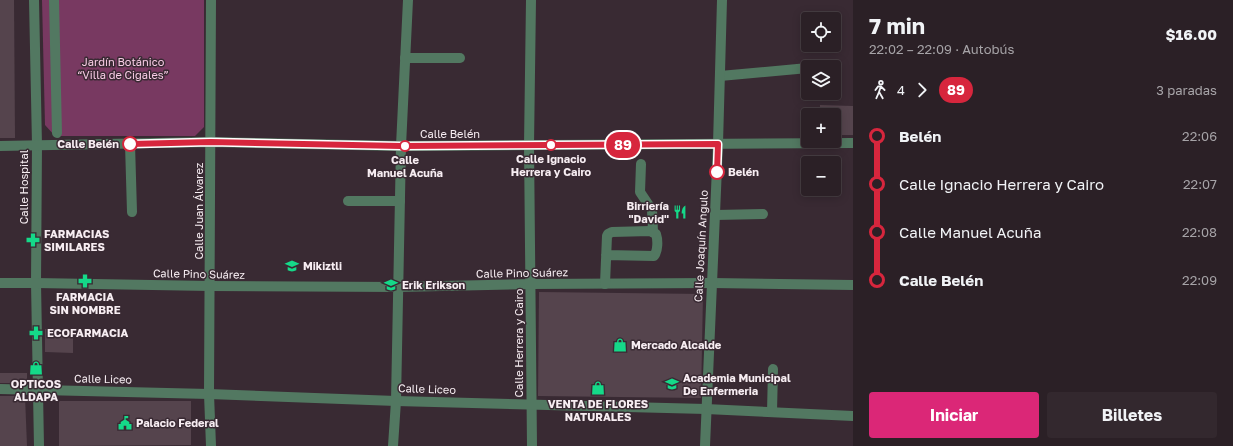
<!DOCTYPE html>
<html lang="es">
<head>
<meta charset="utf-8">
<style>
  :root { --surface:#2b2026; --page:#33282e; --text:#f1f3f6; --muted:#a6a3a7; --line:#473e43; --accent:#db2777 }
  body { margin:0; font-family:"Golos Text",sans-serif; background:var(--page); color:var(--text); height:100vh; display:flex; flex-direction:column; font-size:15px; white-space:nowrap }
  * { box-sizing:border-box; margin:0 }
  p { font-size:13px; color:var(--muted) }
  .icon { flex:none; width:22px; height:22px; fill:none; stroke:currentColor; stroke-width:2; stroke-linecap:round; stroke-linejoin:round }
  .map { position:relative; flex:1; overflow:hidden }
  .drawer { display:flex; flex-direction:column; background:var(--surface); width:380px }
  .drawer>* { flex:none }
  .badge { padding:0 8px; border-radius:13px; font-size:14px; line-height:26px }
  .tools { position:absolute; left:801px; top:12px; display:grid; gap:8px }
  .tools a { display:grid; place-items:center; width:40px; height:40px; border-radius:4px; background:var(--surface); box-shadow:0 2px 10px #0003,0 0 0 1px var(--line); font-size:20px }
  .map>.badge { position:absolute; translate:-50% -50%; box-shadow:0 0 0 2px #fff }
  .legs { display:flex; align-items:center; gap:6px; height:44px; padding:0 16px; font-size:13px }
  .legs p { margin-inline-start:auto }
  .overview { display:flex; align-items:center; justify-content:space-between; height:68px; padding:0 16px }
  h1 { font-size:22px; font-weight:700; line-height:30px }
  .primary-button { display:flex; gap:8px; margin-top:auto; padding:8px 16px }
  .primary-button a { flex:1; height:46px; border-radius:4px; background:var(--accent); color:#fff; font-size:16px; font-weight:700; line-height:46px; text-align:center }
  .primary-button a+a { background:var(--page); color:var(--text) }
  ul { padding:0 16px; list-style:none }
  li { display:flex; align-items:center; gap:14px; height:48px; font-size:15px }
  li i { display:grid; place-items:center; width:6px; height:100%; margin:0 5px; background:currentColor }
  li i::after { content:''; width:10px; height:10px; margin:-5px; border:3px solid; border-radius:50%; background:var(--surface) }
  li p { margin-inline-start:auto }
  li:first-child i { background:linear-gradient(#0000 50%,currentColor 0) }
  li:last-child i { background:linear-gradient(currentColor 50%,#0000 0) }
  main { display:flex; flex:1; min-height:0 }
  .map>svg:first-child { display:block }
  .green { fill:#783961 }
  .building { fill:#55444d }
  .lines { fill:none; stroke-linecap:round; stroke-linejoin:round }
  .minor { stroke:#527861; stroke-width:10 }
  .line-1-casing { stroke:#fff; stroke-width:9 }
  .line-1 { stroke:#d7263d; stroke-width:6 }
  .stop-1-dot { fill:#fff; stroke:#d7263d; stroke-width:2 }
  .labels { text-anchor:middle; stroke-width:3; stroke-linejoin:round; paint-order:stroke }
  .park-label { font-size:11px; fill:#f8cbe5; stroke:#392a33 }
  .street-label { font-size:11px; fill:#f7edf2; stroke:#392a33 }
  .stop-label { font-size:11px; font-weight:bold; fill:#f7edf2; stroke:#392a33 }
  .poi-label { font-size:11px; font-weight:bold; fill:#f7edf2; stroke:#392a33; text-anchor:start }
</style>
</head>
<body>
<main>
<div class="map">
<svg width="853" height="446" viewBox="0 0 853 446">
  <rect width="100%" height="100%" fill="#392a33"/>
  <polygon class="green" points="42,0 204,0 204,127 195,136 55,136 45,125"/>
  <g class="building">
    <polygon points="0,0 14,0 15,138 0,138"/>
    <polygon points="820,105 853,106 853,135 834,135 834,115 820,115"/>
    <polygon points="539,292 703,294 701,398 538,396"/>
    <polygon points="45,329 73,329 73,353 45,352"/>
    <rect x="0" y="373" width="27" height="10"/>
    <polygon points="0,396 25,396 27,446 0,446"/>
    <polygon points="59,401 191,401 191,445 59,446"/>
  </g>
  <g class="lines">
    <g class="minor">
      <polyline points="34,0 37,145 36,283 39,446"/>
      <polyline points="54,0 57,133"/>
      <polyline points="211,0 209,394 211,446"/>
      <polyline points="531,0 529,145 532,446"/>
      <polyline points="405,58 460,58"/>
      <polyline points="720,76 808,68"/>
      <polyline points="130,144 132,212"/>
      <polyline points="0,146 211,142 401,146 853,143"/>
      <polyline points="641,164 640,192 652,210 653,232"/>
      <polyline points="348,201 400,201"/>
      <polyline points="715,215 763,214"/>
      <polyline points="0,283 36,283 210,286 398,287 531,284 712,283 853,285"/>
      <path d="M605 284 607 236 608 234 612 232 650 231 656 234C658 240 658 251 654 256L606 255"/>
      <polyline points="0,389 209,394 396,401 706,409 853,416"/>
      <polyline points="772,412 773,369"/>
      <polyline points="393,446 396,401 401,146 408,0"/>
      <polyline points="705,446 718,144 722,0"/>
    </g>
  </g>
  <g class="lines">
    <g class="line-1-casing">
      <polyline id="line-1" points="130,144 211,142 401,146 718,144 717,172"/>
    </g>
    <use href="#line-1" class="line-1"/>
  </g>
  <defs>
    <g id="restaurant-bare" transform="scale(1.08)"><path d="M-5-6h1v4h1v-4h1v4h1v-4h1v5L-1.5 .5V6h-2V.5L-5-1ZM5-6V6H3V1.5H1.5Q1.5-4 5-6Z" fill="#15d989" stroke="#392a33" stroke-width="2.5" paint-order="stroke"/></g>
    <g id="pharmacy-bare" transform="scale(1.08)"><path d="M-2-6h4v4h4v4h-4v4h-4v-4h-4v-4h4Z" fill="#15d989" stroke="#392a33" stroke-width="2.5" paint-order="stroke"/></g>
    <g id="school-bare" transform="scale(1.08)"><path d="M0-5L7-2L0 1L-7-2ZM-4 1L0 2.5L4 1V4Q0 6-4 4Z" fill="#15d989" stroke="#392a33" stroke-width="2.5" paint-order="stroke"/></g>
    <g id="shop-bare" transform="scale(1.08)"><path d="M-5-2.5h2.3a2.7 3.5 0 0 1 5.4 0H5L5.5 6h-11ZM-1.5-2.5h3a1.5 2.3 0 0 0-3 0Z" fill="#15d989" stroke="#392a33" stroke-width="2.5" paint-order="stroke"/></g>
    <g id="university-bare" transform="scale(1.08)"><path d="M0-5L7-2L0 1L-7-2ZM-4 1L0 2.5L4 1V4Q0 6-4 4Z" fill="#15d989" stroke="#392a33" stroke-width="2.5" paint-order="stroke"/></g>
    <g id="civic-bare" transform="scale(1.08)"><path d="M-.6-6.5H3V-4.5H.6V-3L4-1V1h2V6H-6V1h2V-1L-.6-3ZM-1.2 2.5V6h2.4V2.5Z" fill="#15d989" stroke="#392a33" stroke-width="2.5" paint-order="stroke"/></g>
  </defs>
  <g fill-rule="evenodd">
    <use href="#restaurant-bare" x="680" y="212"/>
    <use href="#pharmacy-bare" x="33" y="240"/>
    <use href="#school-bare" x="292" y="266"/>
    <use href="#pharmacy-bare" x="85" y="281"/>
    <use href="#school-bare" x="391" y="285"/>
    <use href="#pharmacy-bare" x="36" y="333"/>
    <use href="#shop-bare" x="620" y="345"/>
    <use href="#shop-bare" x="36" y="368"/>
    <use href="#university-bare" x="672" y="384"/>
    <use href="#shop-bare" x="598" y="388"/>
    <use href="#civic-bare" x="125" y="423"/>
  </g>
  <g class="stop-1-dot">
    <circle cx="130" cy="144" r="7"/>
    <circle cx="551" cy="145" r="5"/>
    <circle cx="405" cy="146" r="5"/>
    <circle cx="717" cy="172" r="7"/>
  </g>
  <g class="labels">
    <g class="park-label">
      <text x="123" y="66">Jardín Botánico<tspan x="123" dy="13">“Villa de Cigales”</tspan></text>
    </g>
    <g class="street-label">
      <text x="450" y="138">Calle Belén</text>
      <text transform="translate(24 187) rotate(-90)" y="4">Calle Hospital</text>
      <text transform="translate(199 211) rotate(-90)" y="4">Calle Juan Álvarez</text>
      <text transform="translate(701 246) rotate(-87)" y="4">Calle Joaquín Angulo</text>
      <text transform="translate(522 273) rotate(-1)" y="4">Calle Pino Suárez</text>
      <text transform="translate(199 274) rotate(1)" y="4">Calle Pino Suárez</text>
      <text transform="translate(519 343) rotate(-90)" y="4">Calle Herrera y Cairo</text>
      <text transform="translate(103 379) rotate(1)" y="4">Calle Liceo</text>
      <text transform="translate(427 389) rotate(2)" y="4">Calle Liceo</text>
    </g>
    <g class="stop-label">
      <text x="119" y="148" text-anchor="end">Calle Belén</text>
      <text x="551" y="163">Calle Ignacio<tspan x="551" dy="13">Herrera y Cairo</tspan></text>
      <text x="405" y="164">Calle<tspan x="405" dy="13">Manuel Acuña</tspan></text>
      <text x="728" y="176" text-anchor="start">Belén</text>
    </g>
    <g class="poi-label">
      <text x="669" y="210" text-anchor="end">Birriería<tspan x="669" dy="13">"David"</tspan></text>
      <text x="44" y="238">FARMACIAS<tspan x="44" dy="13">SIMILARES</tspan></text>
      <text x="303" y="270">Mikiztli</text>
      <text x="402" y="289">Erik Erikson</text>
      <text x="85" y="301" text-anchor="middle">FARMACIA<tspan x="85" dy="13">SIN NOMBRE</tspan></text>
      <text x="47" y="337">ECOFARMACIA</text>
      <text x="631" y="349">Mercado Alcalde</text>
      <text x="683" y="382">Academia Municipal<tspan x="683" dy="13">De Enfermeria</tspan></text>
      <text x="36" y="388" text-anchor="middle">OPTICOS<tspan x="36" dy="13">ALDAPA</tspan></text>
      <text x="598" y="408" text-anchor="middle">VENTA DE FLORES<tspan x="598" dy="13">NATURALES</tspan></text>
      <text x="136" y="427">Palacio Federal</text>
    </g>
  </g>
</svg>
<div class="tools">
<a><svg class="icon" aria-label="locate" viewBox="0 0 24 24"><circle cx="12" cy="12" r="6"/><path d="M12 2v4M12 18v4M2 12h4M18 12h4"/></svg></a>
<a><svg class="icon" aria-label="layers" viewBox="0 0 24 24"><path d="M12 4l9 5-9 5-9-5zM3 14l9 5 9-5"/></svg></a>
<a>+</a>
<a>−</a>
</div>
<b class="badge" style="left:623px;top:145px;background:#d7263d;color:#fff">89</b>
</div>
<section class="drawer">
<div class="overview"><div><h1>7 min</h1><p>22:02 – 22:09 · Autobús</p></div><b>$16.00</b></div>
<div class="legs"><svg class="icon" aria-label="walk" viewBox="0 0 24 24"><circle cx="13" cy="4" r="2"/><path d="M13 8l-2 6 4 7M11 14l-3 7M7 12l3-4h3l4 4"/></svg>4<svg class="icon" aria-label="forward" viewBox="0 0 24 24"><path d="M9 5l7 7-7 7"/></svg><b class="badge" style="background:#d7263d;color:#fff">89</b><p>3 paradas</p></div>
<ul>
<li><i style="color:#d7263d"></i><b>Belén</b><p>22:06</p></li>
<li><i style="color:#d7263d"></i><span>Calle Ignacio Herrera y Cairo</span><p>22:07</p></li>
<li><i style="color:#d7263d"></i><span>Calle Manuel Acuña</span><p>22:08</p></li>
<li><i style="color:#d7263d"></i><b>Calle Belén</b><p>22:09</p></li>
</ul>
<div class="primary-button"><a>Iniciar</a><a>Billetes</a></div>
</section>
</main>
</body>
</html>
